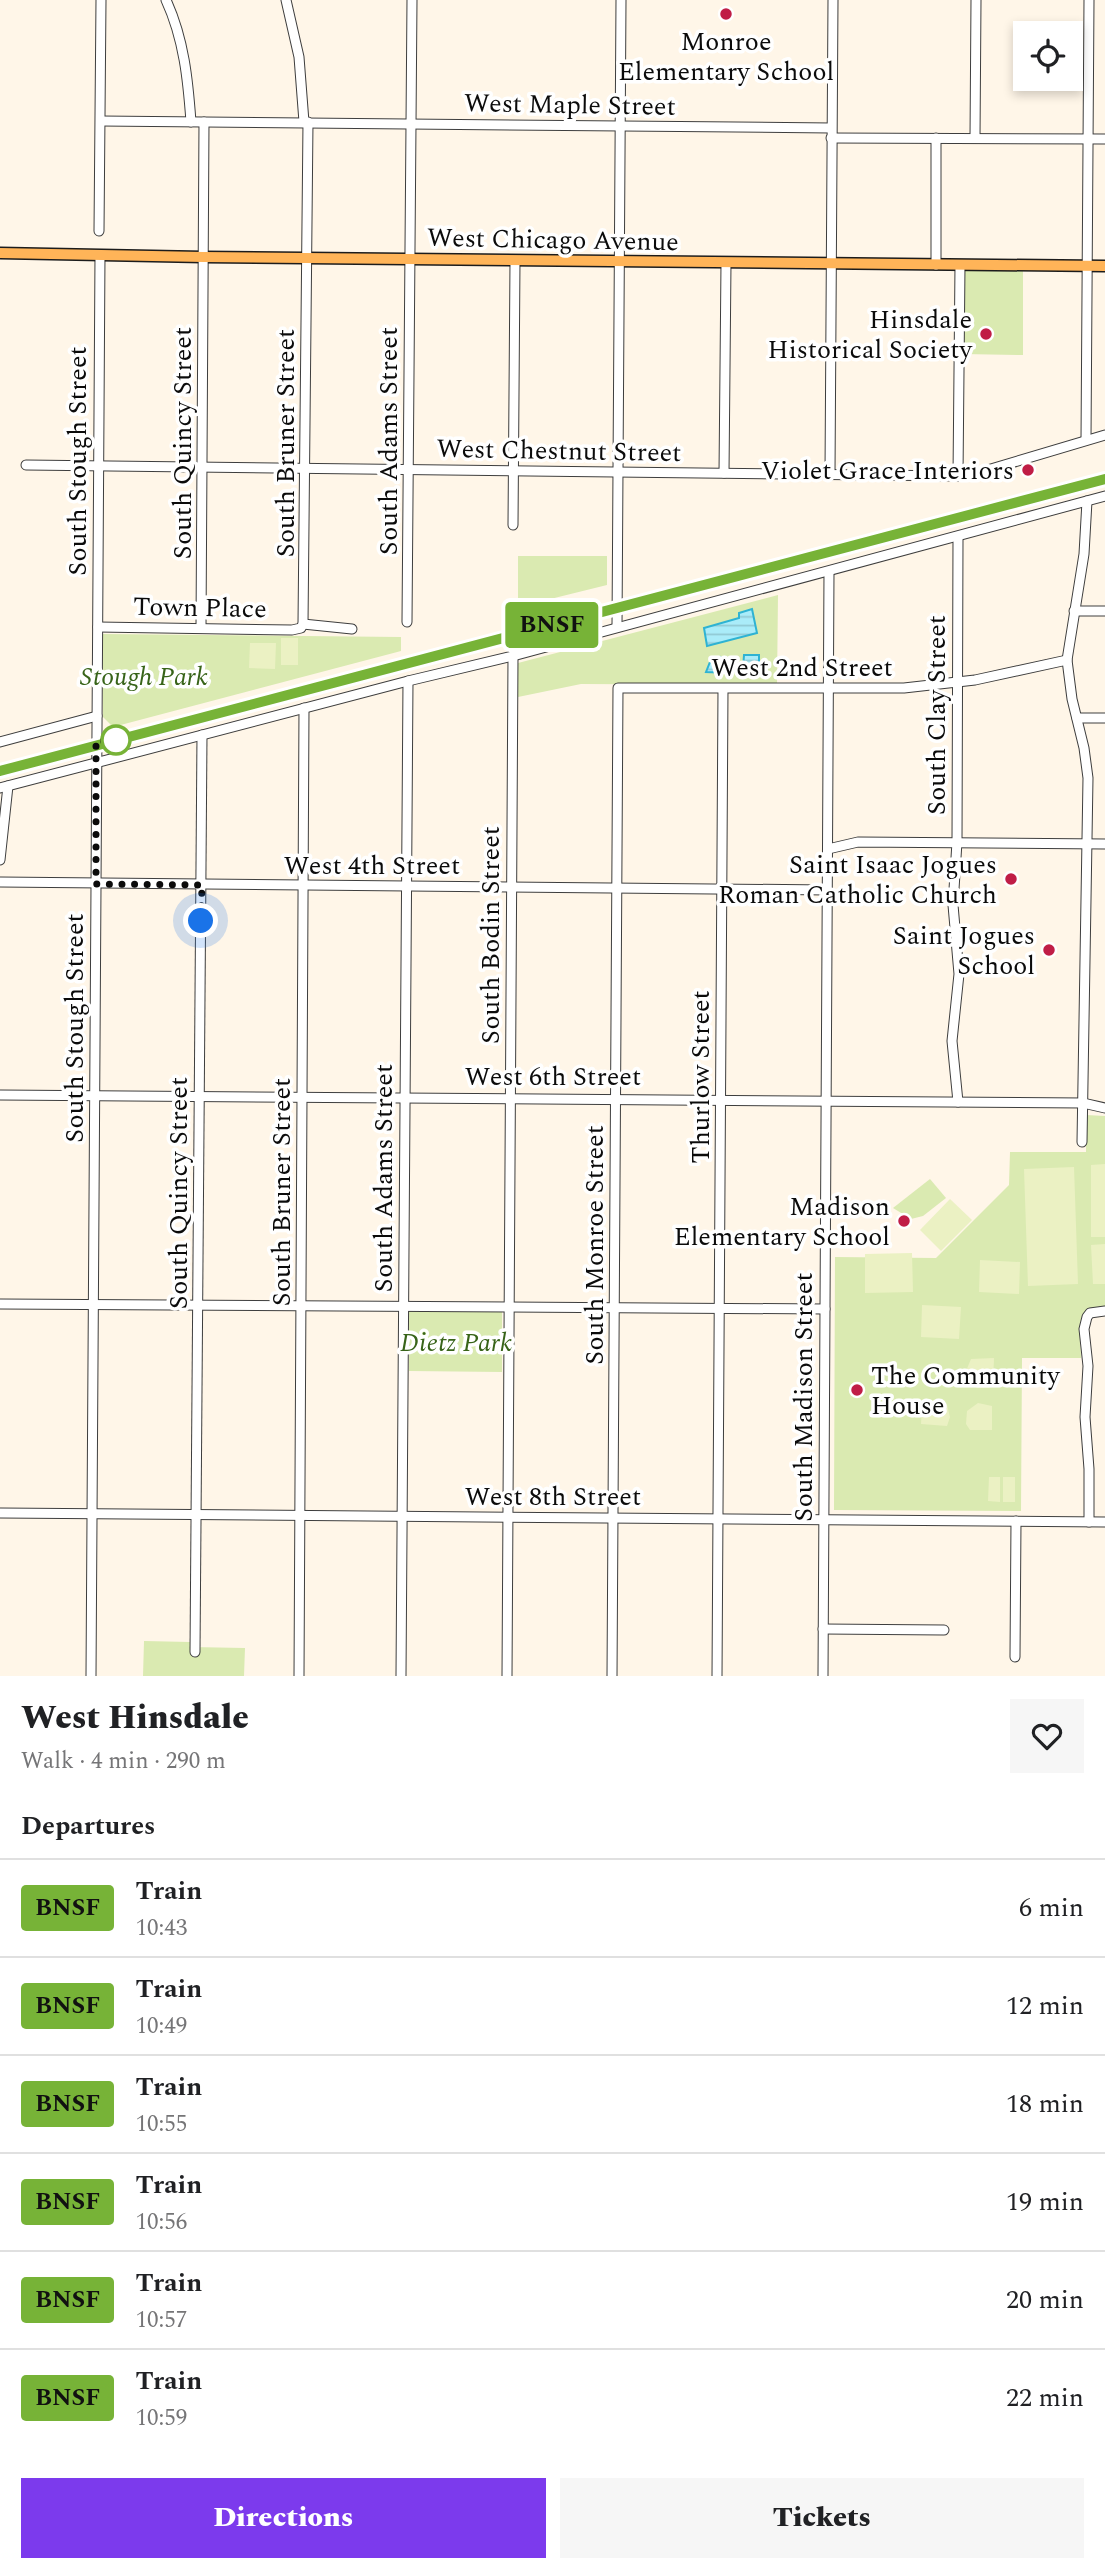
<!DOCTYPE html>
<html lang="en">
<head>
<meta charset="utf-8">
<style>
  :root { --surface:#fff; --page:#f6f6f6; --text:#202124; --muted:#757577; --line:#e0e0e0; --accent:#7c3aed }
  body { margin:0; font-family:Spectral,serif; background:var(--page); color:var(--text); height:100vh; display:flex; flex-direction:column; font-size:26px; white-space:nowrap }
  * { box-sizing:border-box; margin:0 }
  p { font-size:23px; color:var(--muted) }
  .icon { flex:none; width:38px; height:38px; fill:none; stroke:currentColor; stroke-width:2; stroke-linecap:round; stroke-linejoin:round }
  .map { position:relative; height:1676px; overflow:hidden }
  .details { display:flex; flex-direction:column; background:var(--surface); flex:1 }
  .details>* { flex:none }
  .badge { padding:0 14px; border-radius:5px; font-size:24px; line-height:46px }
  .fabs { position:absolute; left:1013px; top:21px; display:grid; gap:14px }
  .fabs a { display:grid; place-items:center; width:70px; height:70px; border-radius:0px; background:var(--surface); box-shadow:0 4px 10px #0003; font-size:35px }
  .you { position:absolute; width:35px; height:35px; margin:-18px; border:5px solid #fff; border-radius:50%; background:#1a73e8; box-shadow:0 0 0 10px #1a73e833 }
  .map>.badge { position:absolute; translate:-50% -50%; box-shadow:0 0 0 4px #fff }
  h2 { padding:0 21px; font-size:26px; line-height:63px }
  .round { display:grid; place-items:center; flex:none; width:74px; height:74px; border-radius:0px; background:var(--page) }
  .headline { display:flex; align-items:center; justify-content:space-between; height:119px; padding:0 21px }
  h1 { font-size:33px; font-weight:800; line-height:52px }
  .cta { display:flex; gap:14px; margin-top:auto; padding:14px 21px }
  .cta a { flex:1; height:80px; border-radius:0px; background:var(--accent); color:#fff; font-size:28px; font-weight:800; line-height:80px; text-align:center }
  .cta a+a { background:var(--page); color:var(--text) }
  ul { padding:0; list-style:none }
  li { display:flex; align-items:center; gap:21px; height:98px; padding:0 21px; border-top:2px solid var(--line) }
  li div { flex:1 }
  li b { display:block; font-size:26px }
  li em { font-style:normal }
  li .badge { min-width:77px; font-weight:700; text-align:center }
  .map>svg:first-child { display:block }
  .grass { fill:#daeab1 }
  .pitch { fill:#ebf1c3 }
  .water { fill:url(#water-rules); stroke:#2eb3d3; stroke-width:2 }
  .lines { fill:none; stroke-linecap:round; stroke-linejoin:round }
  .minor-casing { stroke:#3e3e3e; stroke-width:11 }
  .major-casing { stroke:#1c1c1c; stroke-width:13 }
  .minor { stroke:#fff; stroke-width:9 }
  .major { stroke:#ffb458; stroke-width:10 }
  .rail-casing { stroke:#c01d46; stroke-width:4.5 }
  .rail { stroke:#fff; stroke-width:2; stroke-dasharray:5; stroke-linecap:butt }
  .line-casing { stroke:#fff; stroke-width:16 }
  .line { stroke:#77b337; stroke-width:10 }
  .walk { stroke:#0b0b0b; stroke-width:7; stroke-dasharray:0 12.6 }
  .poi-dot { fill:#c01d46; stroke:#fff; stroke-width:2.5 }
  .stop-dot { fill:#fff; stroke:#77b337; stroke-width:3.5 }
  .labels { text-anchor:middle; stroke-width:7; stroke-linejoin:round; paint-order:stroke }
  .poi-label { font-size:26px; fill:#0b0b0b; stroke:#fff; text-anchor:end }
  .street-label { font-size:26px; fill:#0b0b0b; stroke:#fff }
  .park-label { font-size:26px; font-style:italic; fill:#386419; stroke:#fff }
</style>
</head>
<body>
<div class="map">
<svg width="1105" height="1676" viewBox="0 0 1105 1676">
  <defs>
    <pattern id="water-rules" width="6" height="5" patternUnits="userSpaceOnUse" patternTransform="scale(1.75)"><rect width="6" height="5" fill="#aaecf9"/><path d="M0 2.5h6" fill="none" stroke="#91c9d4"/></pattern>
  </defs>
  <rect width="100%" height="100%" fill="#fff6e8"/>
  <g class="grass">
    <polygon points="963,269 1023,269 1023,355 962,354"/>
    <polygon points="518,556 607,556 607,585 518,607"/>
    <polygon points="778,595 777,685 581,684 518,697 518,663"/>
    <polygon points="102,634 401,637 401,651 113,727 103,717"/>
    <path d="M1086 1115 1105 1116V1307C1071 1307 1081 1333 1081 1358H1022L1021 1511 834 1510 835 1257 936 1258 1009 1185 1010 1152H1086Z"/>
    <polygon points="930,1179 946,1198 923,1216 911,1219 893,1208"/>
    <polygon points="409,1311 502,1312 502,1372 409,1371"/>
    <polygon points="144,1641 190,1642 191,1647 245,1648 244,1676 143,1676"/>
  </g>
  <g class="pitch">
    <rect x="281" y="638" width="17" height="27"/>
    <polygon points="250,643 276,643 275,669 249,668"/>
    <polygon points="1105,1164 1105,1237 1091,1237 1091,1165"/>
    <polygon points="1074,1167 1078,1284 1028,1286 1024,1169"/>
    <polygon points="950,1199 972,1220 941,1251 920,1230"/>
    <polygon points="1105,1244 1105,1284 1093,1284 1091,1245"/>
    <polygon points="912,1253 913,1292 865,1293 865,1254"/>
    <polygon points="980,1260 1020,1262 1019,1294 979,1292"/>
    <polygon points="922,1305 961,1307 959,1339 921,1337"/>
    <polygon points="994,1358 993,1384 989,1388 977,1388 967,1378 966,1371 971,1359"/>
    <polygon points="935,1400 947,1405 950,1417 947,1426 921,1424 922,1408 926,1403"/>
    <polygon points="978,1403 992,1406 992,1430 970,1430 966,1424 967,1411"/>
    <polygon points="989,1477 1000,1477 1000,1502 988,1501"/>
    <rect x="1003" y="1477" width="12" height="25"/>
  </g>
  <g class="water">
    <polygon points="752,609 757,633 707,646 704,628 739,618 739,613"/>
    <polygon points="744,655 759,655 759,669 743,669"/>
    <polygon points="720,657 730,663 732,673 706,672 710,662"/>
  </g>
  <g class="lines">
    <g class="minor-casing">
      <g id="minor">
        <path d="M166 0C184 39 188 80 191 122"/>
        <polyline points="286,0 299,57 304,122"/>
        <polyline points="101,121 831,128"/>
        <polyline points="831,138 1105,139"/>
        <polyline points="975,138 976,0"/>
        <polyline points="99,231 101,0"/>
        <polyline points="936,265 936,138"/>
        <polyline points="1086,440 1089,0"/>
        <polyline points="26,465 958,476 974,474 1105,435"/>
        <polyline points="724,473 726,263"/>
        <polyline points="830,475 833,0"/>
        <polyline points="958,476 960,265"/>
        <polyline points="513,525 515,261"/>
        <polyline points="1074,611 1105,611"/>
        <polyline points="407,622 412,0"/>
        <polyline points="303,624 352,629"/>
        <polyline points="98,627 292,630 301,628 303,624 308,122"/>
        <polyline points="617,627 621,0"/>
        <polyline points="201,628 204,122"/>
        <polyline points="1077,718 1105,718"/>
        <polyline points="0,742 97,716"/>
        <polyline points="0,788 408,681 513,656 1105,496"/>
        <polyline points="828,849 858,842 1105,844"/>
        <polyline points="0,860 8,786"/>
        <polyline points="0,882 827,890"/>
        <polyline points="0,1095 1083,1103 1105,1108"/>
        <polyline points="958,1102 952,1041 959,974 953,905 957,842 958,538"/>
        <polyline points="1082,1142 1088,778 1084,748 1072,699 1067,660 1084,554 1087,501"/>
        <polyline points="0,1304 825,1309"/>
        <polyline points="0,1513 1105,1522"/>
        <polyline points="1089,1522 1089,1469 1085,1417 1088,1366 1084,1329 1087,1317 1090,1313 1105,1311"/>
        <polyline points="823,1629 944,1630"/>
        <polyline points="195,1652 202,735"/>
        <polyline points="1015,1657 1016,1521"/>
        <polyline points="91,1676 100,255"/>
        <polyline points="299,1676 304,708"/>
        <polyline points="401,1676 408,681"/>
        <polyline points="507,1676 513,656"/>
        <polyline points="612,1676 618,688 904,688 975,680 1067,660"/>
        <polyline points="717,1676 723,689"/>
        <polyline points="823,1676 829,572"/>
      </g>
    </g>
    <g class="major-casing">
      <polyline id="major" points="0,253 203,257 1105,266"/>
    </g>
    <use href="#minor" class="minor"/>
    <use href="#major" class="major"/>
    <g class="rail-casing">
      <polyline id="rail" points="0,766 1105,475"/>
    </g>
    <use href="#rail" class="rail"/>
  </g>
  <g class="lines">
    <g class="line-casing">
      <polyline id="line" points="0,771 1105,479"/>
    </g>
    <use href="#line" class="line"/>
    <polyline class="walk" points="116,740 96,741 96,884 202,885 201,921"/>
  </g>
  <g class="poi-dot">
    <circle cx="726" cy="14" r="7"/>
    <circle cx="986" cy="334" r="7"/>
    <circle cx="1028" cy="470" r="7"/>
    <circle cx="1011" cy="879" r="7"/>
    <circle cx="1049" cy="950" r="7"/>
    <circle cx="904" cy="1221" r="7"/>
    <circle cx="857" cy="1390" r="7"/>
  </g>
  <circle class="stop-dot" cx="116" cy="740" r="14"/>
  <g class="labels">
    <g class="poi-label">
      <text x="726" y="50" text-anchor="middle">Monroe<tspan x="726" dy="30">Elementary School</tspan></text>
      <text x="972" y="328">Hinsdale<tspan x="972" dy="30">Historical Society</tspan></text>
      <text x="1014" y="479">Violet Grace Interiors</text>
      <text x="997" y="873">Saint Isaac Jogues<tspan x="997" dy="30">Roman Catholic Church</tspan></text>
      <text x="1035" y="944">Saint Jogues<tspan x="1035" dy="30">School</tspan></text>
      <text x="890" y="1215">Madison<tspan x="890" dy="30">Elementary School</tspan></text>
      <text x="871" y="1384" text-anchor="start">The Community<tspan x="871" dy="30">House</tspan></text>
    </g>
    <g class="street-label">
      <text transform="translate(570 104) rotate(1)" y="9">West Maple Street</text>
      <text transform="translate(553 239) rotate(1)" y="9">West Chicago Avenue</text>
      <text transform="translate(388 441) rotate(-90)" y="9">South Adams Street</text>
      <text transform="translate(182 443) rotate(-90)" y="9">South Quincy Street</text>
      <text transform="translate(285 443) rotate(-90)" y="9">South Bruner Street</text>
      <text transform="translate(559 450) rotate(1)" y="9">West Chestnut Street</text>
      <text transform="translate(77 461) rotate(-90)" y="9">South Stough Street</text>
      <text transform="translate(200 607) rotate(1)" y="9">Town Place</text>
      <text x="802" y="676">West 2nd Street</text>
      <text transform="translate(936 715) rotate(-90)" y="9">South Clay Street</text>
      <text x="372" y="874">West 4th Street</text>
      <text transform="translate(490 935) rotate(-90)" y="9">South Bodin Street</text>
      <text transform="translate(74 1028) rotate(-90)" y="9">South Stough Street</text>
      <text x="553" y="1085">West 6th Street</text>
      <text transform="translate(700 1077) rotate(-90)" y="9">Thurlow Street</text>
      <text transform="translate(383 1178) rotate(-90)" y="9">South Adams Street</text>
      <text transform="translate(281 1192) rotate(-90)" y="9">South Bruner Street</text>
      <text transform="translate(178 1193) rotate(-90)" y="9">South Quincy Street</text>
      <text transform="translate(594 1245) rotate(-90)" y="9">South Monroe Street</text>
      <text transform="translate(803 1397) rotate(-90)" y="9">South Madison Street</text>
      <text x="553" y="1505">West 8th Street</text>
    </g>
    <g class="park-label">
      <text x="144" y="685">Stough Park</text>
      <text x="456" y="1351">Dietz Park</text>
    </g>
  </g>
</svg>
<div class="fabs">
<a><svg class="icon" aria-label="locate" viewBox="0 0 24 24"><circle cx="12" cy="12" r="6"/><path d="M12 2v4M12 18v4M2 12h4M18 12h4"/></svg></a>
</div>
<div class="you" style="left:201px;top:921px"></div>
<b class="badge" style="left:552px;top:625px;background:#77b337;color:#111">BNSF</b>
</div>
<section class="details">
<div class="headline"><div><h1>West Hinsdale</h1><p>Walk · 4 min · 290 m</p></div><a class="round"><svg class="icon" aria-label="heart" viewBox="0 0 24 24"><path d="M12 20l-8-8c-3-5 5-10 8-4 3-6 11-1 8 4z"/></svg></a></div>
<h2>Departures</h2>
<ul>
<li><span class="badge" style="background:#77b337;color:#111">BNSF</span><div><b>Train</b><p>10:43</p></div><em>6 min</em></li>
<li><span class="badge" style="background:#77b337;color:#111">BNSF</span><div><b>Train</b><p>10:49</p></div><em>12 min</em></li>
<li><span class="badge" style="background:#77b337;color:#111">BNSF</span><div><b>Train</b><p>10:55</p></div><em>18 min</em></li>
<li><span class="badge" style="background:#77b337;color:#111">BNSF</span><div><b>Train</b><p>10:56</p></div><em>19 min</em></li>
<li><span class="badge" style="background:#77b337;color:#111">BNSF</span><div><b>Train</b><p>10:57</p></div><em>20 min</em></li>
<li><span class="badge" style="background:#77b337;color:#111">BNSF</span><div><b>Train</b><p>10:59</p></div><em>22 min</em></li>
</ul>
<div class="cta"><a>Directions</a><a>Tickets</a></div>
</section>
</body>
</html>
